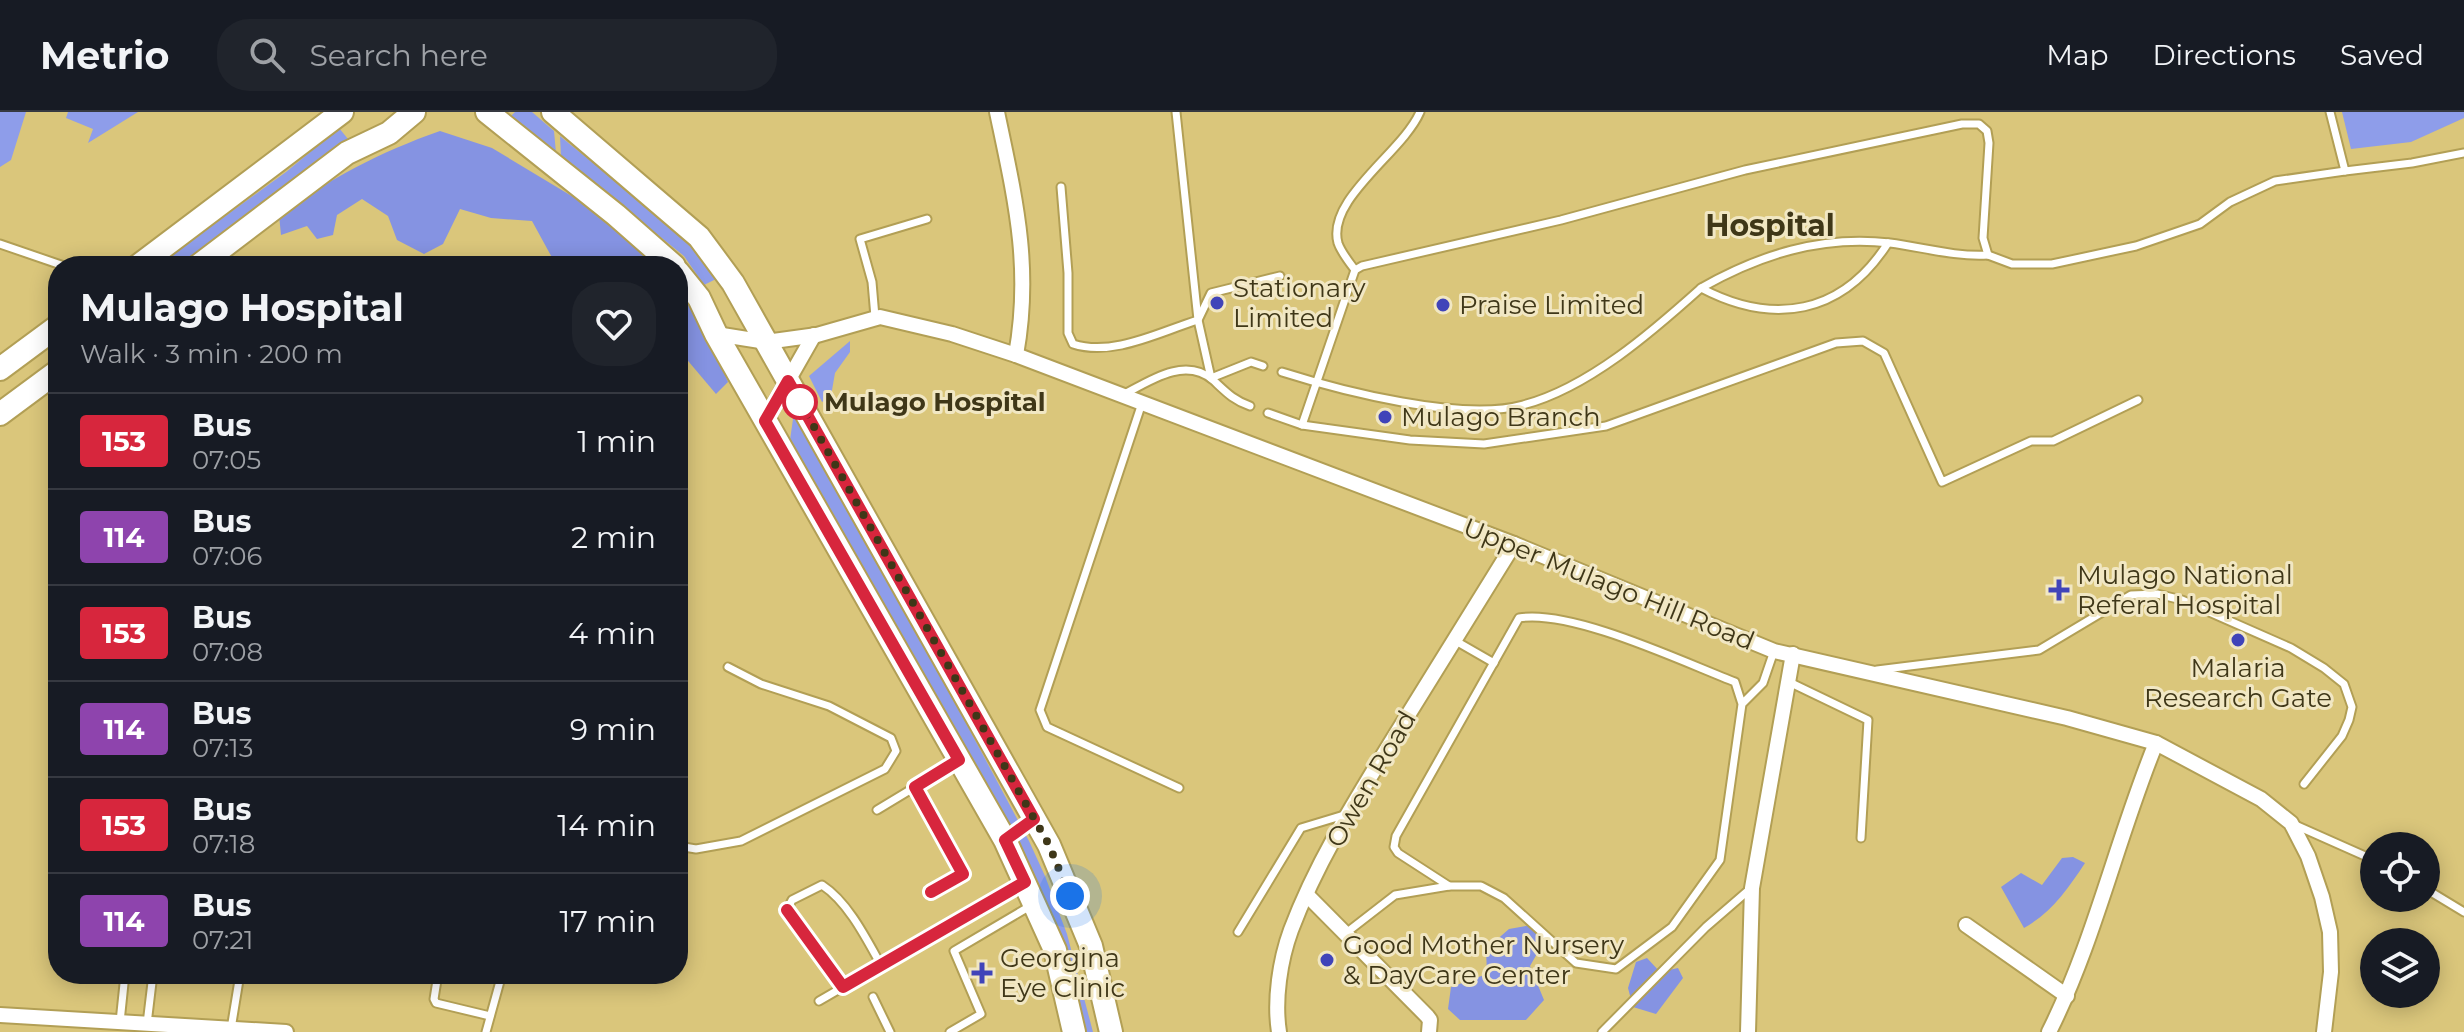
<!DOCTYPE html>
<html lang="en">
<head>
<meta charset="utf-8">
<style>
  :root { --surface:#171b24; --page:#20242c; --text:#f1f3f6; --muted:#9ea1a6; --line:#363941 }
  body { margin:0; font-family:Montserrat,sans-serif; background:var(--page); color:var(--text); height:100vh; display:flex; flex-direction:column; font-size:30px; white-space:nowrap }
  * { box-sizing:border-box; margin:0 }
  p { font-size:26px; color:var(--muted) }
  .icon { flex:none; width:44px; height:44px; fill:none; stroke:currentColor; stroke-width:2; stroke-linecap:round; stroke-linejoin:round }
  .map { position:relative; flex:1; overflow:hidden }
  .drawer { position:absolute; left:48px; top:144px; width:640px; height:728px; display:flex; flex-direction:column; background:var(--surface); border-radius:32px; box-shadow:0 4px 20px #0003 }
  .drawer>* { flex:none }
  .badge { padding:0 16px; border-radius:6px; font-size:28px; line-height:52px }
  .tools { position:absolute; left:2360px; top:720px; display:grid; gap:16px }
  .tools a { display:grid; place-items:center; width:80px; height:80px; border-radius:50%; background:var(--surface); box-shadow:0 4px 20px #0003; font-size:40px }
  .you { position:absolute; width:40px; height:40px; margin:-20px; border:6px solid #fff; border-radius:50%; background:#1a73e8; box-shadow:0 0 0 12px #1a73e833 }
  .map>.badge { position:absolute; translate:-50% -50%; box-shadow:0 0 0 4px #fff }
  .round { display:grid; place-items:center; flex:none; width:84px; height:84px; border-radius:32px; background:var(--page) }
  .head { display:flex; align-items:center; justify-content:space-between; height:136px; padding:0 32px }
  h1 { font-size:38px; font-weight:700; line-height:60px }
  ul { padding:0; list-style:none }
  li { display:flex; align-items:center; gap:24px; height:96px; padding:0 32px; border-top:2px solid var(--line) }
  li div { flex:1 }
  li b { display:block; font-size:30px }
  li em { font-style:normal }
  li .badge { min-width:88px; font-weight:700; text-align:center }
  header { display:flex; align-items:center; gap:48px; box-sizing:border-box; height:112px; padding:0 40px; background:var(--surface); border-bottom:2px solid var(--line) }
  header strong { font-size:38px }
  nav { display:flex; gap:44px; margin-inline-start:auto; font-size:28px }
  .search { width:560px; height:72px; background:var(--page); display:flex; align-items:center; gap:20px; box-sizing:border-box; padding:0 28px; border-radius:32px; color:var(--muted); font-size:30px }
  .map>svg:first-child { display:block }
  .green { fill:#8e9dea }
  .forest { fill:#8593e2 }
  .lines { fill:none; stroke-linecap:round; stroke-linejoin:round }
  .service-casing { stroke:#b29f55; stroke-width:11 }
  .minor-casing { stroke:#b29f55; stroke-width:18 }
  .primary-casing { stroke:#b29f55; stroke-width:26 }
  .service { stroke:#fff; stroke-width:7 }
  .minor { stroke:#fff; stroke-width:14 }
  .primary { stroke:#fff; stroke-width:22 }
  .line-casing { stroke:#fff; stroke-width:18 }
  .line { stroke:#d7263d; stroke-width:12 }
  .walk { stroke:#3f3718; stroke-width:8; stroke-dasharray:0 14.4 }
  .poi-dot { fill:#4044b9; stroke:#f1e7c3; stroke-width:3 }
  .stop-dot { fill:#fff; stroke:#d7263d; stroke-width:4 }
  .labels { text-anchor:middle; stroke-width:6; stroke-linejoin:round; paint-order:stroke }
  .poi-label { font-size:26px; fill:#3f3718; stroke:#f1e7c3; text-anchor:start }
  .stop-label { font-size:26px; font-weight:bold; fill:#3f3718; stroke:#f1e7c3; text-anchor:start }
  .street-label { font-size:26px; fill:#3f3718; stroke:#f1e7c3 }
  .quarter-label { font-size:30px; font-weight:bold; fill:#3f3718; stroke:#f1e7c3 }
</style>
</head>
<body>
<header>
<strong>Metrio</strong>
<div class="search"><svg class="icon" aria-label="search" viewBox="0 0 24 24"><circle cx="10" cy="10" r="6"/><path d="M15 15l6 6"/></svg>Search here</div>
<nav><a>Map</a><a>Directions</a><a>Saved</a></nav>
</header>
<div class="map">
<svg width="2464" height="920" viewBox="0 0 2464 920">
  <rect width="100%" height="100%" fill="#dac67b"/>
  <g class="green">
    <polygon points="0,0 26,0 11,48 0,55"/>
    <polygon points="68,0 138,0 88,31 93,17 66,6"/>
    <polygon points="515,0 532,0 554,19 556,41 509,6"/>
    <polygon points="2342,0 2464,0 2464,6 2411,30 2351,37"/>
    <polygon points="339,16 348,27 179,154 156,154 286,60"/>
    <path d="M560 24C614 69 676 110 718 166L704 173 684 144 561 45Z"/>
    <polygon points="850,229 850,240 835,261 831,284 822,290 809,264"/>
    <polygon points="794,300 927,538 1029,729 1045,764 1067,822 1093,920 1083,920 1070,866 801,356 790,328"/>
  </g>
  <g class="forest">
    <path d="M440 19 492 36 575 86 660 154H564L555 151 532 109 491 106 460 97 443 132 424 142 397 128 388 104 362 87 337 103 333 123 317 127 307 114 281 123 279 103C331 66 380 40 440 19Z"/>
    <polygon points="678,174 700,202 728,270 716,282 678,237"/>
    <path d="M2073 745 2085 751C2068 777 2051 801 2024 816L2001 775 2021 761 2042 773 2062 746Z"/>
    <polygon points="1531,813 1542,833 1530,854 1544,888 1526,908 1460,908 1448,897 1451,875 1487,862 1486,837 1509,817"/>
    <polygon points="1647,846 1660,860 1678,856 1683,866 1656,902 1633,895 1628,876 1636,850"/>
  </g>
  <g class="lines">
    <g class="service-casing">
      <g id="service">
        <polyline points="1176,0 1198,208 1211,266 1251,250 1263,254"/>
        <polyline points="2330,0 2345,59 2412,51 2464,41"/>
        <path d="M1061 75 1068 161V221L1073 232C1113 245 1159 220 1198 208L1211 181 1280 164"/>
        <polyline points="0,132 64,154"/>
        <path d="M1355 158C1349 150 1341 140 1338 131 1326 87 1403 40 1420 0"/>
        <path d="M1701 176C1759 143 1821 123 1890 131 1922 135 1954 145 1988 143"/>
        <polyline points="875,205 872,170 860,127 927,107"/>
        <path d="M1282 260C1342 279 1462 310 1523 293 1588 276 1652 220 1701 176 1773 214 1842 203 1888 131"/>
        <path d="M1123 283C1149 269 1185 244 1213 268 1226 280 1233 288 1250 294"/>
        <polyline points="1142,291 1040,598 1047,615 1179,676"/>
        <polyline points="1268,301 1302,313 1410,328 1484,332 1606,314 1836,231 1863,229 1884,241 1942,370 2031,329 2053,329 2138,288"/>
        <polyline points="1302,313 1355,158 1362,154 1561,108 1745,58 1962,12 1979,12 1987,19 1989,31 1983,126 1988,143 2012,152 2052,152 2136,134 2200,112 2230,90 2275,69 2345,59"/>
        <polyline points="1454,528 1494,551"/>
        <polyline points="1877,558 2039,538 2131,483 2157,482 2182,488 2291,536 2324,556 2344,572 2352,595 2349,608 2342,624 2304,672"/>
        <polyline points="1789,570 1868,608 1861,726"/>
        <path d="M1742 592 1735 570C1683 550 1572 497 1519 506L1396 724 1394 735 1398 741 1449 774H1481L1504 786 1576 851 1616 857 1672 815 1720 748 1742 592 1763 571 1774 539"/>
        <polyline points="915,675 963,762 931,780"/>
        <polyline points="877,698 958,649"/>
        <polyline points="2293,712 2374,748"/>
        <polyline points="678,734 696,737 741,729 885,657 896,639 891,626 829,594 761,572 728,555"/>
        <polyline points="2426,777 2464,800"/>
        <polyline points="1238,820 1301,716 1344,703"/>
        <polyline points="1346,821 1395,783 1449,774"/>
        <polyline points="438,862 434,887 436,891 490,904"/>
        <path d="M843 875 787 798 792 788 822 773C848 790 866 826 881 853"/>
        <polyline points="873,885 890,920"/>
        <polyline points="819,889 1021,772"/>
        <polyline points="120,910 125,862"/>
        <polyline points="147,912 153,862"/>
        <polyline points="231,917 240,862"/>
        <polyline points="486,920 502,862"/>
        <polyline points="950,920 981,902 954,839 1032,793"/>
        <polyline points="1602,920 1706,815 1750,777"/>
      </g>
    </g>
    <g class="minor-casing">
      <g id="minor">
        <path d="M997 0C1015 86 1032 155 1016 243"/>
        <polyline points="716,222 766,230 817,223 880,205 952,222 1016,243 1514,432 1774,539 2067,606 2156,631 2261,687 2291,711 2308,744 2322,785 2330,820 2331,860 2324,920"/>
        <polyline points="765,309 814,223"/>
        <polyline points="1307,783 1427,904 1430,908 1429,920"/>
        <polyline points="1966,813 2067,884"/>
        <polyline points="0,903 286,920"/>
        <path d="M1279 920C1274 888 1280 848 1291 818 1317 749 1357 686 1395 624 1434 560 1474 496 1514 432"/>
        <polyline points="1748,920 1752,776 1793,542"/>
        <path d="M2049 920C2095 828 2117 726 2156 631"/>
      </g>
    </g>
    <g class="primary-casing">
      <g id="primary">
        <polyline points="487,0 616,103 674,154"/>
        <polyline points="553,0 699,125 733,171 1049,733 1091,834 1111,920"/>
        <polyline points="138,154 342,0"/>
        <polyline points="198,154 347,41 389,21 414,0"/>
        <polyline points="678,160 699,186 716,222 1005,728 1055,838 1074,920"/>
        <polyline points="0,257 58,214"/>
        <polyline points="0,302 58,259"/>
      </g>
    </g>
    <use href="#service" class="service"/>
    <use href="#minor" class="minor"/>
    <use href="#primary" class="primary"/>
  </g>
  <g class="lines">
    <g class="line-casing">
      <polyline id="line" points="787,798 843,875 1025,770 1005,728 1034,707 788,269 765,309 959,648 915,675 963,762 931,780"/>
    </g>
    <use href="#line" class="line"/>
    <polyline class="walk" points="800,290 1049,733 1070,784"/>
  </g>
  <g class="poi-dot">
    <circle cx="1217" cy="191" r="8"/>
    <circle cx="1443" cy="193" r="8"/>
    <circle cx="1385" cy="305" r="8"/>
    <path d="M2055 466h8v8h8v8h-8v8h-8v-8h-8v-8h8z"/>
    <circle cx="2238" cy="528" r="8"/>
    <circle cx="1327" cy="848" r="8"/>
    <path d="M978 849h8v8h8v8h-8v8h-8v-8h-8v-8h8z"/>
  </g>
  <circle class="stop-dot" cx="800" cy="290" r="16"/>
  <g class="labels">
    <g class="poi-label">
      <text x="1233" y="185">Stationary<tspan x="1233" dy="30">Limited</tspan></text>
      <text x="1459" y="202">Praise Limited</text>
      <text x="1401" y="314">Mulago Branch</text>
      <text x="2077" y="472">Mulago National<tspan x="2077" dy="30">Referal Hospital</tspan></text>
      <text x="2238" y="565" text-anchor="middle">Malaria<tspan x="2238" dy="30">Research Gate</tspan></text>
      <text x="1343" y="842">Good Mother Nursery<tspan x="1343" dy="30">&amp; DayCare Center</tspan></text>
      <text x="1000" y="855">Georgina<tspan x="1000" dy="30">Eye Clinic</tspan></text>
    </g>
    <g class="stop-label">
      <text x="824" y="299">Mulago Hospital</text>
    </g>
    <g class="street-label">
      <text transform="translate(1609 472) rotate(22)" y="9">Upper Mulago Hill Road</text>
      <text transform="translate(1371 667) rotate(-60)" y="9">Owen Road</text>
    </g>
    <g class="quarter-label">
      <text x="1770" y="124">Hospital</text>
    </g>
  </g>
</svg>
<div class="tools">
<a><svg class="icon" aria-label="locate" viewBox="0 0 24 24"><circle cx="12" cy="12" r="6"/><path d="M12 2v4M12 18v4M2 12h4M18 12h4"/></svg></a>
<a><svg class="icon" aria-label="layers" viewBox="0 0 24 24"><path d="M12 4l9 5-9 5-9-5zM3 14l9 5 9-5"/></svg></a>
</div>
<div class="you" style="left:1070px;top:784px"></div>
<section class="drawer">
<div class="head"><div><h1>Mulago Hospital</h1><p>Walk · 3 min · 200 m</p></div><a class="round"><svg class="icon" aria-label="heart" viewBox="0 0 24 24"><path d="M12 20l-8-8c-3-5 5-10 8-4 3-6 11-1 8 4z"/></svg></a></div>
<ul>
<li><span class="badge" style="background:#d7263d;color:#fff">153</span><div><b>Bus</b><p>07:05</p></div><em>1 min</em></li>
<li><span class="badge" style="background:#8e44ad;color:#fff">114</span><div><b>Bus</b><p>07:06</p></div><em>2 min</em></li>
<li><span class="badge" style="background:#d7263d;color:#fff">153</span><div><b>Bus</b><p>07:08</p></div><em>4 min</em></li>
<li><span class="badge" style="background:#8e44ad;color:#fff">114</span><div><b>Bus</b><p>07:13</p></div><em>9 min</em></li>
<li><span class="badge" style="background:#d7263d;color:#fff">153</span><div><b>Bus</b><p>07:18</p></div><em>14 min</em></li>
<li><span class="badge" style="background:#8e44ad;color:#fff">114</span><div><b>Bus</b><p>07:21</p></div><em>17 min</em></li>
</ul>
</section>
</div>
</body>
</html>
